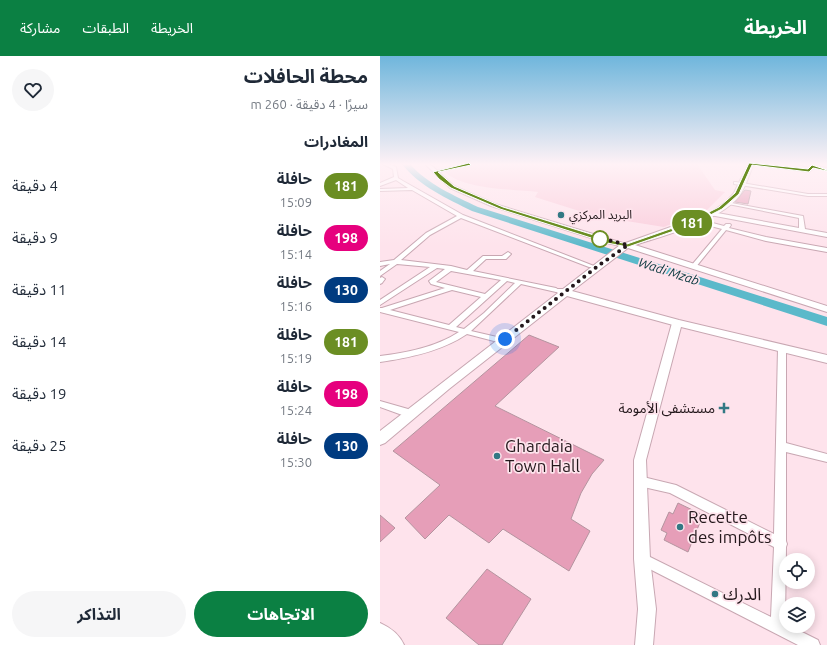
<!DOCTYPE html>
<html lang="ar">
<head>
<meta charset="utf-8">
<style>
  :root { --surface:#fff; --page:#f6f6f7; --text:#1f2937; --muted:#747a83; --accent:#0b8043 }
  body { margin:0; font-family:Ubuntu,"Noto Sans Arabic",sans-serif; background:var(--page); color:var(--text); direction:rtl; height:100vh; display:flex; flex-direction:column; font-size:15px; white-space:nowrap }
  * { box-sizing:border-box; margin:0 }
  p { font-size:13px; color:var(--muted) }
  .icon { flex:none; width:22px; height:22px; fill:none; stroke:currentColor; stroke-width:2; stroke-linecap:round; stroke-linejoin:round }
  .map { position:relative; flex:1; overflow:hidden; direction:ltr }
  .panel { display:flex; flex-direction:column; background:var(--surface); width:380px }
  .panel>* { flex:none }
  .badge { padding:0 8px; border-radius:13px; font-size:14px; line-height:26px }
  .tools { position:absolute; left:399px; top:497px; display:grid; gap:8px }
  .tools a { display:grid; place-items:center; width:36px; height:36px; border-radius:50%; background:var(--surface); box-shadow:0 2px 10px #0003; font-size:20px }
  .you { position:absolute; width:20px; height:20px; margin:-10px; border:3px solid #fff; border-radius:50%; background:#1a73e8; box-shadow:0 0 0 6px #1a73e833 }
  .map>.badge { position:absolute; translate:-50% -50%; box-shadow:0 0 0 2px #fff }
  h2 { padding:0 12px; font-size:15px; line-height:36px }
  .round { display:grid; place-items:center; flex:none; width:42px; height:42px; border-radius:21px; background:var(--page) }
  .summary { display:flex; align-items:center; justify-content:space-between; height:68px; padding:0 12px }
  h1 { font-size:19px; font-weight:700; line-height:30px }
  .cta { display:flex; gap:8px; margin-top:auto; padding:8px 12px }
  .cta a { flex:1; height:46px; border-radius:24px; background:var(--accent); color:#fff; font-size:16px; font-weight:700; line-height:46px; text-align:center }
  .cta a+a { background:var(--page); color:var(--text) }
  ul { padding:0; list-style:none }
  li { display:flex; align-items:center; gap:12px; height:52px; padding:0 12px }
  li div { flex:1 }
  li b { display:block; font-size:15px }
  li em { font-style:normal }
  li .badge { min-width:44px; font-weight:700; text-align:center }
  header { display:flex; align-items:center; gap:24px; box-sizing:border-box; height:56px; padding:0 20px; background:var(--accent); color:#fff }
  header strong { font-size:19px }
  nav { display:flex; gap:22px; margin-inline-start:auto; font-size:14px }
  main { display:flex; flex:1; min-height:0 }
  .map>svg:first-child { display:block }
  .green { fill:#faccdb }
  .lines { fill:none; stroke-linecap:round; stroke-linejoin:round }
  .river { fill:#5bb9ca; fill-rule:evenodd }
  .building { fill:#e69eb8; stroke:#b4949f }
  .minor-casing { stroke:#c8a7b2; stroke-width:2 }
  .tertiary-casing { stroke:#c8a7b2; stroke-width:2 }
  .secondary-casing { stroke:#c8a7b2; stroke-width:2 }
  .primary-casing { stroke:#c8a7b2; stroke-width:2 }
  .minor { fill:#fff; fill-rule:evenodd }
  .tertiary { fill:#fff; fill-rule:evenodd }
  .secondary { fill:#fff; fill-rule:evenodd }
  .primary { fill:#fff; fill-rule:evenodd }
  .line { fill:#6b8e23; stroke:#fff }
  .walk { stroke:#24181c; stroke-width:4; stroke-dasharray:0 7.2 }
  .poi-dot { fill:#327884; stroke:#fee3ec; stroke-width:1.5 }
  .stop-dot { fill:#fff; stroke:#6b8e23; stroke-width:2 }
  .labels { text-anchor:middle; stroke-width:3.5; stroke-linejoin:round; paint-order:stroke }
  .far-poi-label { font-size:12px; fill:#24181c; stroke:#fee3ec; text-anchor:start }
  .far-water-label { font-size:13px; font-style:italic; fill:#07363d; stroke:#fee3ec }
  .poi-label { font-size:14px; fill:#24181c; stroke:#fee3ec; text-anchor:end }
  .near-poi-label { font-size:17px; fill:#24181c; stroke:#fee3ec; text-anchor:start }
</style>
</head>
<body>
<header>
<strong>الخريطة</strong>
<nav><a>الخريطة</a><a>الطبقات</a><a>مشاركة</a></nav>
</header>
<main>
<div class="map">
<svg width="447" height="589" viewBox="0 0 447 589">
  <rect width="100%" height="100%" fill="#fee3ec"/>
  <path class="green" d="M93 108H317L335 134 345 136 327 154 284 171 215 160 155 141 158 136C133 133 84 134 65 116Z"/>
  <g class="lines">
    <path class="river" d="M22 108H30C47 128 75 140 98 151L447 261V270L92 155C68 143 39 130 22 108Z"/>
  </g>
  <g class="building">
    <polygon points="365,134 371,135 368,148 355,146"/>
    <polygon points="149,279 179,291 115,350 224,404 212,418 201,437 191,463 210,475 189,515 123,473 109,487 69,459 45,483 25,462 60,429 13,395"/>
    <polygon points="298,447 323,459 308,496 284,484 287,477 281,474 289,456 293,458"/>
    <polygon points="0,459 15,472 0,486"/>
    <polygon points="107,513 151,543 122,589 99,589 66,562"/>
  </g>
  <g class="lines">
    <g class="minor-casing">
      <g id="minor">
        <path d="M3 108H8L16 111 18 122 23 125 83 159 214 210 213 211H209L81 162 50 179 21 204 71 210 87 214 103 200H122L128 196 131 198 126 203H106L93 215 176 232 179 234 176 236 141 228 91 275 117 281 118 283 117 285H114L87 278C62 295 29 302 0 306V300C26 297 56 291 79 276L0 256V252H2L65 232 51 228 49 225 65 213 57 212 0 249V244L50 211 17 208 0 220V215L10 208 0 210V206L14 204 46 177 77 160 32 134 0 135V133L28 132 16 124 0 130V127L14 121 13 113ZM71 215 121 224 105 238 56 226ZM127 225 135 227 104 257 84 273 76 271ZM72 234 101 241 69 269 10 254Z"/>
        <polygon points="85,108 91,108 55,117 53,116"/>
        <polygon points="369,108 379,108 428,114 430,111 417,108 432,109 437,108 436,110 447,112 447,114 434,112 429,116"/>
        <polygon points="356,126 428,138 447,138 447,140 428,140 354,128 354,126"/>
        <polygon points="346,146 423,160 425,173 447,177 447,181 330,159 329,158 332,156 419,172 419,162 348,148 346,148"/>
        <polygon points="310,161 344,170 346,168 350,168 351,169 349,172 386,181 447,192 447,196 386,185 346,174 315,212 311,212 311,210 342,173 308,164 307,163"/>
        <polygon points="2,221 5,223 2,227 0,228 0,222"/>
        <polygon points="402,289 406,292 406,387 447,398 447,406 406,396 406,485 407,488 406,491 405,567 406,570 410,570 438,584 440,589 418,589 258,507 256,503 258,499 262,497 266,499 391,561 394,491 290,437 259,430 255,428 254,425 255,422 259,420 296,429 394,478 398,292"/>
        <polygon points="0,345 28,353 30,356 28,359 25,360 0,351"/>
      </g>
    </g>
    <g class="tertiary-casing">
      <g id="tertiary">
        <polygon points="45,108 50,108 74,130 115,148 246,188 242,190 227,187 111,150 70,132"/>
        <polygon points="297,264 302,267 266,404 270,503 276,553 273,589 255,589 258,553 254,503 254,404 292,267"/>
      </g>
    </g>
    <g class="secondary-casing">
      <path id="secondary" d="M368 108H374C369 118 366 130 360 139 341 165 285 179 255 189L447 250V256L248 192 192 235 299 264 447 299V307L293 269 187 240 69 333 5 387 0 389V375L178 237 175 235 177 233H183L240 189 330 157 346 146 354 137Z"/>
    </g>
    <g class="primary-casing">
      <path id="primary" d="M0 567C11 572 19 578 24 589H0Z"/>
    </g>
    <use href="#minor" class="minor"/>
    <use href="#tertiary" class="tertiary"/>
    <use href="#secondary" class="secondary"/>
    <use href="#primary" class="primary"/>
  </g>
  <linearGradient id="sky" x2="0" y2="1"><stop stop-color="#6fb6dc"/><stop offset="0.57" stop-color="#fff2f6"/><stop offset="1" stop-color="#fff2f6" stop-opacity="0"/></linearGradient>
  <rect width="447" height="190" fill="url(#sky)"/>
  <polygon class="line" points="89,107 91,109 58,116 74,130 123,151 230,184 247,188 307,167 339,151 355,137 369,107 428,113 432,109 447,114 447,115 433,112 429,116 372,109 359,138 342,153 311,169 248,191 227,187 120,153 71,132 59,123 53,116"/>
  <g class="lines">
    <polyline class="walk" points="125,283 218,210 248,189 215,181 220,183"/>
  </g>
  <g class="poi-dot">
    <circle cx="181" cy="159" r="4"/>
    <path d="M342 346h4v4h4v4h-4v4h-4v-4h-4v-4h4z"/>
    <circle cx="117" cy="400" r="4"/>
    <circle cx="300" cy="471" r="4"/>
    <circle cx="335" cy="538" r="4"/>
  </g>
  <circle class="stop-dot" cx="220" cy="183" r="8"/>
  <g class="labels">
    <g class="far-poi-label">
      <text x="189" y="163">البريد المركزي</text>
    </g>
    <g class="far-water-label">
      <text transform="translate(289 215) rotate(18)" y="5">Wadi Mzab</text>
    </g>
    <g class="poi-label">
      <text x="335" y="357">مستشفى الأمومة</text>
    </g>
    <g class="near-poi-label">
      <text x="125" y="396">Ghardaia<tspan x="125" dy="20">Town Hall</tspan></text>
      <text x="308" y="467">Recette<tspan x="308" dy="20">des impôts</tspan></text>
      <text x="343" y="544">الدرك</text>
    </g>
  </g>
</svg>
<div class="tools">
<a><svg class="icon" aria-label="locate" viewBox="0 0 24 24"><circle cx="12" cy="12" r="6"/><path d="M12 2v4M12 18v4M2 12h4M18 12h4"/></svg></a>
<a><svg class="icon" aria-label="layers" viewBox="0 0 24 24"><path d="M12 4l9 5-9 5-9-5zM3 14l9 5 9-5"/></svg></a>
</div>
<div class="you" style="left:125px;top:283px"></div>
<b class="badge" style="left:312px;top:167px;background:#6b8e23;color:#fff">181</b>
</div>
<section class="panel">
<div class="summary"><div><h1>محطة الحافلات</h1><p>سيرًا · 4 دقيقة · 260 m</p></div><a class="round"><svg class="icon" aria-label="heart" viewBox="0 0 24 24"><path d="M12 20l-8-8c-3-5 5-10 8-4 3-6 11-1 8 4z"/></svg></a></div>
<h2>المغادرات</h2>
<ul>
<li><span class="badge" style="background:#6b8e23;color:#fff">181</span><div><b>حافلة</b><p>15:09</p></div><em>4 دقيقة</em></li>
<li><span class="badge" style="background:#e6007e;color:#fff">198</span><div><b>حافلة</b><p>15:14</p></div><em>9 دقيقة</em></li>
<li><span class="badge" style="background:#003b80;color:#fff">130</span><div><b>حافلة</b><p>15:16</p></div><em>11 دقيقة</em></li>
<li><span class="badge" style="background:#6b8e23;color:#fff">181</span><div><b>حافلة</b><p>15:19</p></div><em>14 دقيقة</em></li>
<li><span class="badge" style="background:#e6007e;color:#fff">198</span><div><b>حافلة</b><p>15:24</p></div><em>19 دقيقة</em></li>
<li><span class="badge" style="background:#003b80;color:#fff">130</span><div><b>حافلة</b><p>15:30</p></div><em>25 دقيقة</em></li>
</ul>
<div class="cta"><a>الاتجاهات</a><a>التذاكر</a></div>
</section>
</main>
</body>
</html>
